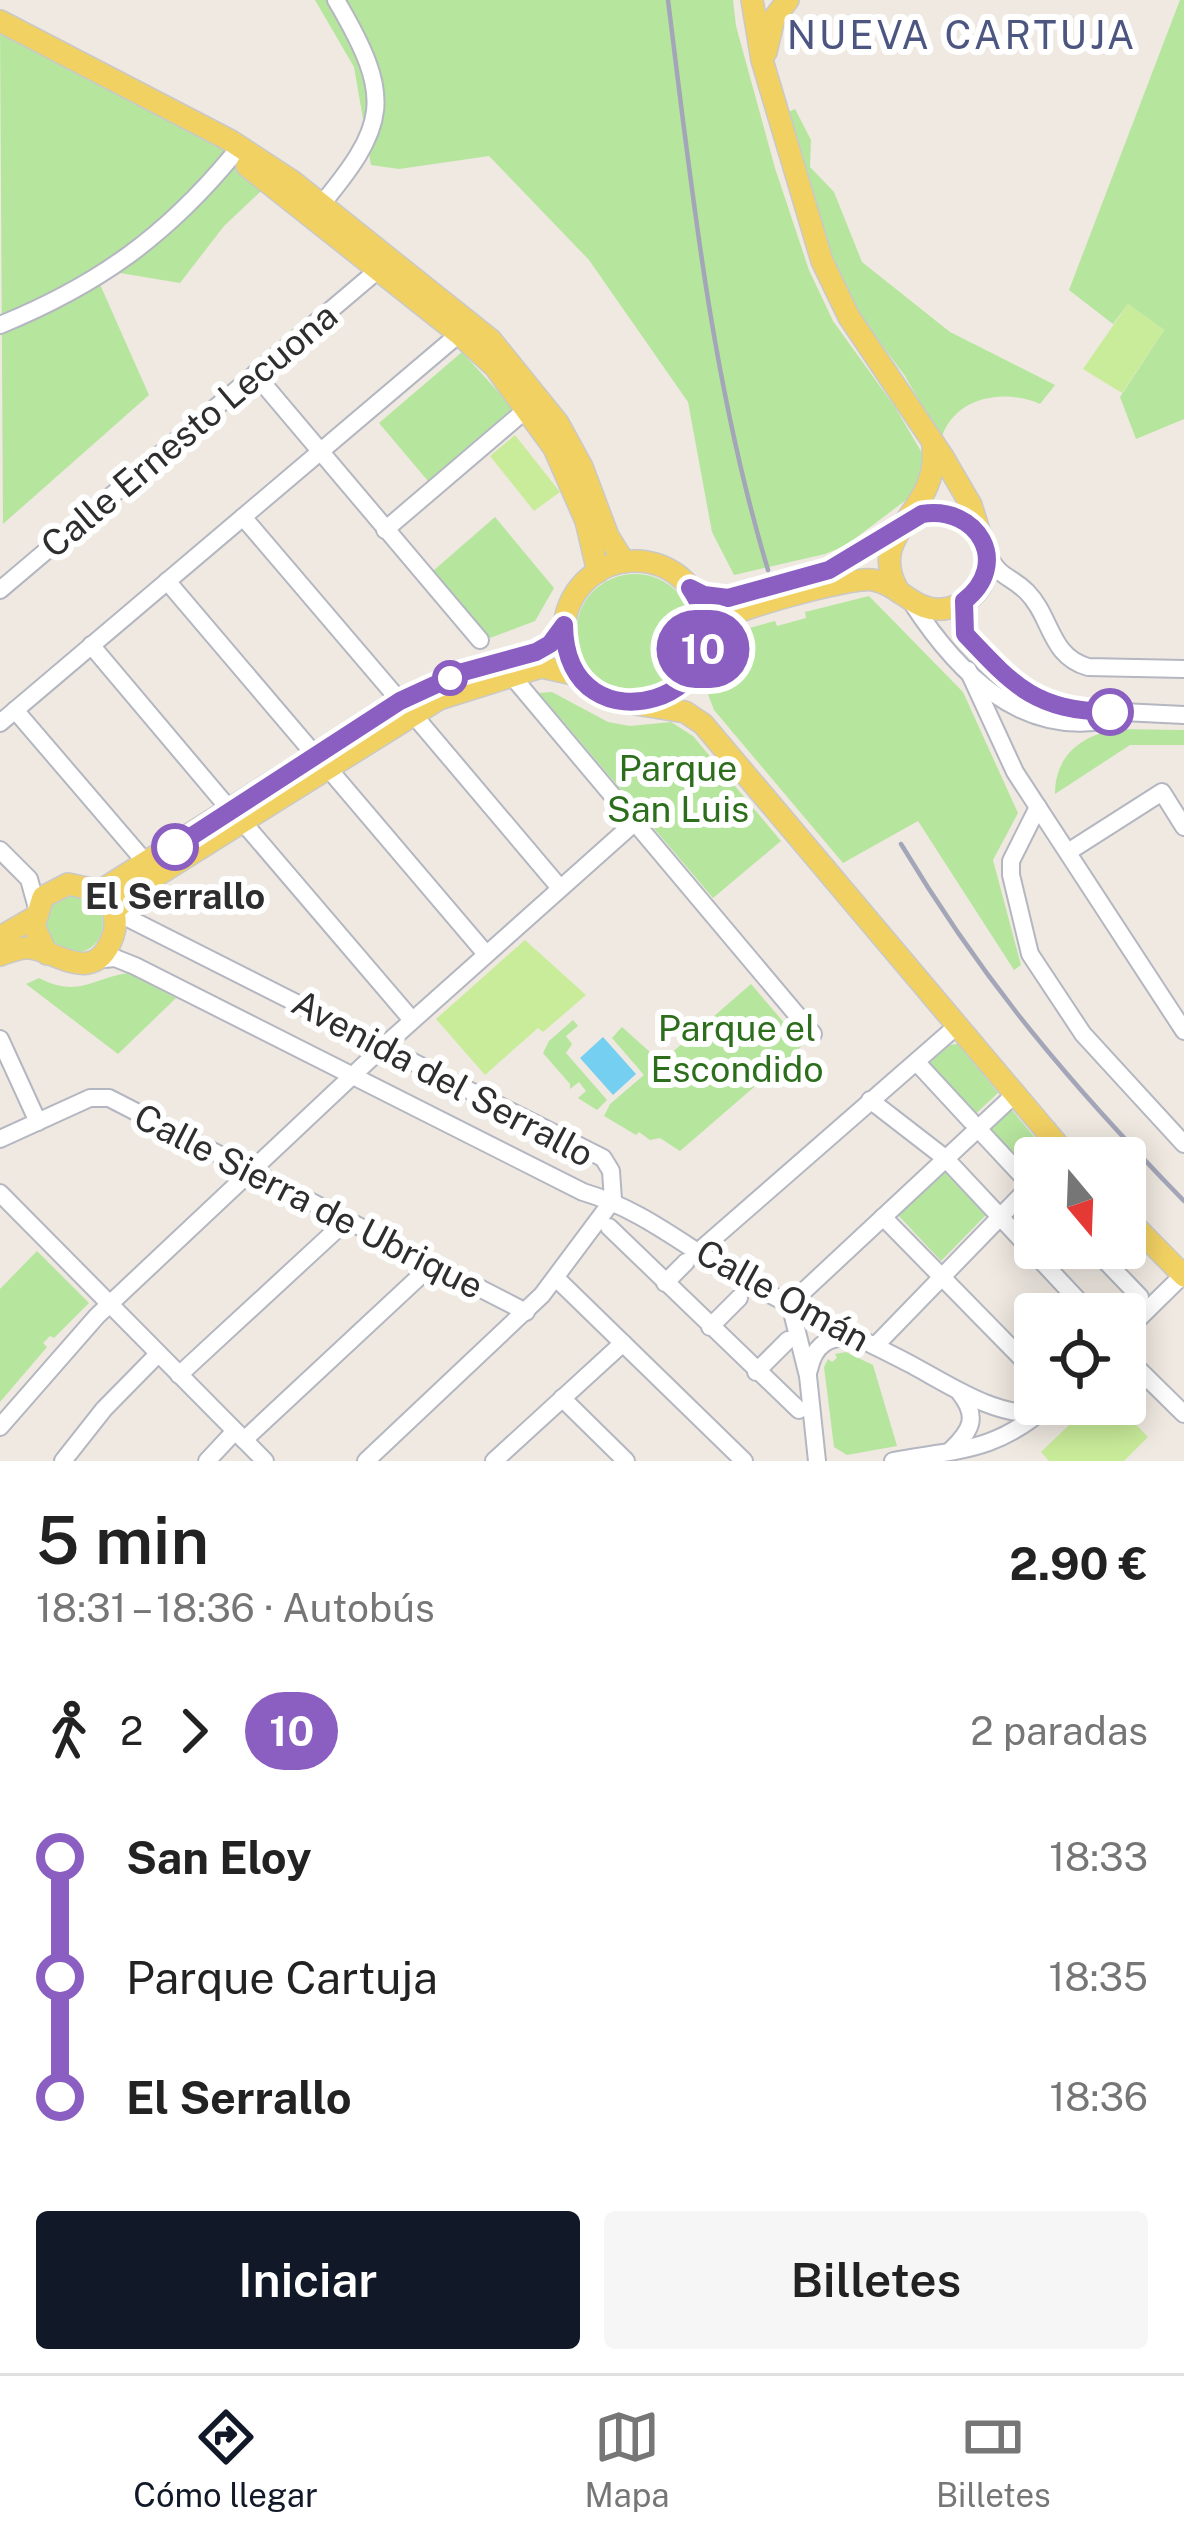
<!DOCTYPE html>
<html lang="es">
<head>
<meta charset="utf-8">
<style>
  :root { --surface:#fff; --page:#f6f6f6; --text:#222; --muted:#767676; --line:#e0e0e0; --accent:#111827 }
  body { margin:0; font-family:"Public Sans",sans-serif; background:var(--page); color:var(--text); height:100vh; display:flex; flex-direction:column; font-size:45px; white-space:nowrap }
  * { box-sizing:border-box; margin:0 }
  p { font-size:39px; color:var(--muted) }
  .icon { flex:none; width:66px; height:66px; fill:none; stroke:currentColor; stroke-width:2; stroke-linecap:round; stroke-linejoin:round }
  .map { position:relative; height:1461px; overflow:hidden }
  .panel { display:flex; flex-direction:column; background:var(--surface); flex:1 }
  .panel>* { flex:none }
  .badge { padding:0 24px; border-radius:39px; font-size:42px; line-height:78px }
  .needle { width:78px; rotate:161deg }
  .controls { position:absolute; left:1014px; top:1137px; display:grid; gap:24px }
  .controls a { display:grid; place-items:center; width:132px; height:132px; border-radius:12px; background:var(--surface); box-shadow:0 6px 30px #0003; font-size:60px }
  .map>.badge { position:absolute; translate:-50% -50%; box-shadow:0 0 0 6px #fff }
  .legs { display:flex; align-items:center; gap:18px; height:132px; padding:0 36px; font-size:39px }
  .legs p { margin-inline-start:auto }
  .headline { display:flex; align-items:center; justify-content:space-between; height:204px; padding:0 36px }
  h1 { font-size:66px; font-weight:600; line-height:90px }
  .primary-button { display:flex; gap:24px; margin-top:auto; padding:24px 36px }
  .primary-button a { flex:1; height:138px; border-radius:12px; background:var(--accent); color:#fff; font-size:48px; font-weight:600; line-height:138px; text-align:center }
  .primary-button a+a { background:var(--page); color:var(--text) }
  ul { padding:0 36px; list-style:none }
  li { display:flex; align-items:center; gap:42px; height:120px; font-size:45px }
  li i { display:grid; place-items:center; width:18px; height:100%; margin:0 15px; background:currentColor }
  li i::after { content:''; width:30px; height:30px; margin:-15px; border:9px solid; border-radius:50%; background:var(--surface) }
  li p { margin-inline-start:auto }
  li:first-child i { background:linear-gradient(#0000 50%,currentColor 0) }
  li:last-child i { background:linear-gradient(currentColor 50%,#0000 0) }
  .menu { display:flex; justify-content:space-around; align-items:center; height:168px; border-top:3px solid var(--line); background:var(--surface); font-size:33px; color:var(--muted) }
  .menu a { display:grid; justify-items:center; gap:6px }
  .menu .current { color:var(--accent) }
  .map>svg:first-child { display:block }
  .green { fill:#b6e59e }
  .pitch { fill:#c9ec9a }
  .water { fill:#75cff0 }
  .lines { fill:none; stroke-linecap:round; stroke-linejoin:round }
  .minor-casing { stroke:#b4b7c1; stroke-width:20 }
  .major-casing { stroke:#c9c9c9; stroke-width:24 }
  .minor { stroke:#fff; stroke-width:16 }
  .major { stroke:#f2d163; stroke-width:21 }
  .rail { stroke:#a3a6b8; stroke-width:4.5 }
  .line-1-casing { stroke:#fff; stroke-width:27 }
  .line-1 { stroke:#8a5fc1; stroke-width:18 }
  .stop-1-dot { fill:#fff; stroke:#8a5fc1; stroke-width:6 }
  .labels { text-anchor:middle; stroke-width:12; stroke-linejoin:round; paint-order:stroke }
  .street-label { font-size:36px; fill:#2e2e2e; stroke:#fff }
  .park-label { font-size:36px; fill:#2c6e1b; stroke:#fff }
  .stop-label { font-size:36px; font-weight:bold; fill:#2e2e2e; stroke:#fff }
  .neighbourhood-label { font-size:39px; letter-spacing:3px; fill:#4d5680; stroke:#fff }
</style>
</head>
<body>
<div class="map">
<svg width="1184" height="1461" viewBox="0 0 1184 1461">
  <rect width="100%" height="100%" fill="#efe9e1"/>
  <g class="green">
    <polygon points="315,0 733,0 736,26 775,168 809,270 833,321 895,407 925,458 917,485 906,500 845,546 825,554 734,575 712,532 688,402 589,260 489,156 399,169 371,165 354,67"/>
    <polygon points="1180,0 1184,0 1184,419 1136,439 1120,397 1164,330 1128,304 1113,324 1069,290"/>
    <polygon points="0,20 277,176 224,226 180,283 114,272 98,280 149,395 3,524"/>
    <path d="M795 109 811 140 810 167 834 192 862 262 950 332 1055 385 1040 404C1003 388 954 397 941 439L905 376 864 321 835 266 786 113Z"/>
    <polygon points="462,352 513,408 428,481 379,423"/>
    <polygon points="495,517 554,588 535,621 490,638 433,571"/>
    <circle cx="635" cy="633" r="59"/>
    <polygon points="869,596 963,692 1018,813 993,860 1021,965 1014,970 918,821 843,863 714,710 708,694 735,632 775,621 777,626 806,618 805,612"/>
    <polygon points="552,692 608,722 630,726 671,722 693,736 781,841 713,898 539,693"/>
    <path d="M1118 729 1184 730V745H1130L1055 794C1055 755 1082 735 1118 729Z"/>
    <circle cx="74" cy="924" r="29"/>
    <path d="M128 973 176 998 118 1054 26 984 39 978C78 998 91 979 128 973Z"/>
    <polygon points="751,984 803,1045 680,1151 660,1138 650,1140 639,1132 636,1135 604,1116 610,1104 644,1075 612,1038 622,1027 661,1062"/>
    <polygon points="573,1020 578,1026 566,1036 572,1044 566,1053 607,1100 597,1110 578,1098 586,1091 579,1082 570,1089 570,1084 543,1053 549,1041"/>
    <polygon points="958,1044 998,1093 970,1119 924,1068 950,1045"/>
    <polygon points="1011,1109 1047,1152 1035,1158 1035,1164 1024,1176 985,1134"/>
    <polygon points="944,1171 986,1215 941,1261 898,1215"/>
    <polygon points="37,1251 89,1303 54,1338 50,1336 43,1343 47,1347 0,1402 0,1289"/>
    <polygon points="846,1352 873,1365 897,1446 847,1455 834,1447 824,1367 828,1359 832,1362 837,1358 835,1354"/>
  </g>
  <g class="pitch">
    <polygon points="1128,304 1164,330 1122,393 1083,369"/>
    <polygon points="515,435 560,492 534,511 490,456"/>
    <polygon points="525,940 586,995 543,1032 538,1028 485,1075 436,1019"/>
    <polygon points="1091,1404 1116,1404 1148,1437 1124,1461 1049,1461 1041,1452"/>
  </g>
  <polygon class="water" points="603,1037 636,1074 613,1095 580,1058"/>
  <g class="lines">
    <g class="minor-casing">
      <g id="minor">
        <path d="M316 211C389 124 394 99 336 0"/>
        <path d="M0 325C98 285 166 236 233 155"/>
        <polyline points="255,374 480,640"/>
        <polyline points="243,517 400,701"/>
        <polyline points="385,530 528,408"/>
        <path d="M986 551C1000 580 1009 574 1027 592 1052 617 1049 656 1088 667L1184 669"/>
        <polyline points="167,581 315,755"/>
        <polyline points="0,590 378,270"/>
        <polyline points="964,601 966,635 1023,690 1061,709 1184,715"/>
        <path d="M912 603C957 672 1020 737 1108 720"/>
        <polyline points="91,645 231,811"/>
        <polyline points="968,670 1015,772 1184,1031"/>
        <polyline points="511,675 813,1034"/>
        <polyline points="15,710 147,864"/>
        <polyline points="412,713 560,888"/>
        <polyline points="0,723 459,334"/>
        <polyline points="327,767 486,954"/>
        <polyline points="1038,807 1011,861 1011,875 1030,954 1083,1034 1184,1144"/>
        <polyline points="242,821 412,1020"/>
        <polyline points="0,850 29,879 37,908"/>
        <polyline points="1068,852 1162,792 1184,827"/>
        <polyline points="114,911 603,1158 611,1171 613,1200"/>
        <path d="M93 960 115 958 135 966 583 1192C645 1210 690 1251 745 1281 799 1311 857 1336 912 1365 951 1386 996 1417 1040 1413"/>
        <polyline points="0,1039 38,1122"/>
        <polyline points="921,1067 971,1121"/>
        <polyline points="870,1100 945,1158 1091,1314"/>
        <polyline points="982,1133 1024,1178"/>
        <polyline points="0,1139 90,1098 109,1098 526,1312"/>
        <polyline points="0,1193 265,1461"/>
        <polyline points="883,1217 1035,1372"/>
        <polyline points="609,1227 799,1410"/>
        <polyline points="1093,1248 1140,1297"/>
        <polyline points="699,1251 958,1025"/>
        <polyline points="556,1278 744,1461"/>
        <polyline points="665,1283 686,1262"/>
        <polyline points="790,1304 1014,1095"/>
        <polyline points="790,1304 808,1376 817,1461"/>
        <polyline points="710,1327 739,1298"/>
        <polyline points="1125,1332 1183,1275"/>
        <polyline points="875,1346 1035,1181"/>
        <polyline points="1125,1356 1184,1414"/>
        <path d="M809 1370C814 1345 829 1335 854 1338"/>
        <polyline points="756,1372 788,1340"/>
        <polyline points="179,1375 347,1220"/>
        <polyline points="562,1398 626,1461"/>
        <polyline points="0,1427 97,1316 384,1046 634,823"/>
        <polyline points="244,1440 433,1264"/>
        <path d="M951 1450C971 1431 979 1417 960 1393"/>
        <polyline points="63,1461 104,1409 158,1354"/>
        <polyline points="207,1461 235,1431"/>
        <polyline points="366,1461 542,1295 613,1200"/>
        <polyline points="494,1461 623,1343"/>
        <path d="M893 1461C960 1449 996 1452 1050 1404"/>
      </g>
    </g>
    <g class="major-casing">
      <g id="major">
        <polyline points="752,0 762,60 822,261 849,317 943,457 971,505 980,534"/>
        <polyline points="0,21 231,141 292,181 491,340 558,423 582,467 608,536 624,562"/>
        <polyline points="766,52 774,18 788,0"/>
        <polyline points="247,166 459,334 495,367 554,448 586,521 598,572"/>
        <circle cx="635" cy="632" r="71"/>
        <path d="M690 588 704 595 728 598 829 570 922 514C992 503 1012 593 949 608 916 616 902 585 873 580 855 576 747 606 729 616 717 622 711 633 705 644"/>
        <path d="M899 592C863 532 940 514 933 447"/>
        <polyline points="636,704 685,712 703,724 1069,1158"/>
        <polyline points="100,891 400,701 463,672 536,652 558,637 564,625"/>
        <polyline points="114,911 140,886 439,699 541,667 578,675"/>
        <polyline points="0,937 35,917"/>
        <path d="M0 955C9 952 20 947 29 948 55 949 94 989 113 936 119 918 112 903 100 891L68 884 43 897 34 926 47 954"/>
        <polyline points="1125,1216 1184,1276"/>
      </g>
    </g>
    <use href="#minor" class="minor"/>
    <use href="#major" class="major"/>
    <g class="rail">
      <path d="M668 0C692 192 712 383 768 570"/>
      <path d="M901 844C985 984 1071 1085 1184 1201"/>
    </g>
  </g>
  <g class="lines">
    <g class="line-1-casing">
      <path id="line-1" d="M175 847 400 701 463 672 536 652 550 644 564 625C566 760 763 697 690 588L704 595 728 598 829 570 922 514C978 505 1012 564 964 601L965 634C1015 687 1035 710 1110 712"/>
    </g>
    <use href="#line-1" class="line-1"/>
  </g>
  <g class="stop-1-dot">
    <circle cx="450" cy="678" r="15"/>
    <circle cx="1110" cy="712" r="21"/>
    <circle cx="175" cy="847" r="21"/>
  </g>
  <g class="labels">
    <g class="street-label">
      <text transform="translate(189 430) rotate(-40)" y="13">Calle Ernesto Lecuona</text>
      <text transform="translate(443 1078) rotate(28)" y="13">Avenida del Serrallo</text>
      <text transform="translate(309 1201) rotate(27)" y="13">Calle Sierra de Ubrique</text>
      <text transform="translate(783 1295) rotate(29)" y="13">Calle Omán</text>
    </g>
    <g class="park-label">
      <text x="678" y="781">Parque<tspan x="678" dy="41">San Luis</tspan></text>
      <text x="737" y="1041">Parque el<tspan x="737" dy="41">Escondido</tspan></text>
    </g>
    <g class="stop-label">
      <text x="175" y="909">El Serrallo</text>
    </g>
    <g class="neighbourhood-label">
      <text x="962" y="49">NUEVA CARTUJA</text>
    </g>
  </g>
</svg>
<div class="controls">
<a><svg class="needle" viewBox="-14 -14 28 28"><path d="M0-13l5 13h-10z" fill="#e53935"/><path d="M0 13l5-13h-10z" fill="#767676"/></svg></a>
<a><svg class="icon" aria-label="locate" viewBox="0 0 24 24"><circle cx="12" cy="12" r="6"/><path d="M12 2v4M12 18v4M2 12h4M18 12h4"/></svg></a>
</div>
<b class="badge" style="left:703px;top:649px;background:#8a5fc1;color:#fff">10</b>
</div>
<section class="panel">
<div class="headline"><div><h1>5 min</h1><p>18:31 – 18:36 · Autobús</p></div><b>2.90 €</b></div>
<div class="legs"><svg class="icon" aria-label="walk" viewBox="0 0 24 24"><circle cx="13" cy="4" r="2"/><path d="M13 8l-2 6 4 7M11 14l-3 7M7 12l3-4h3l4 4"/></svg>2<svg class="icon" aria-label="forward" viewBox="0 0 24 24"><path d="M9 5l7 7-7 7"/></svg><b class="badge" style="background:#8a5fc1;color:#fff">10</b><p>2 paradas</p></div>
<ul>
<li><i style="color:#8a5fc1"></i><b>San Eloy</b><p>18:33</p></li>
<li><i style="color:#8a5fc1"></i><span>Parque Cartuja</span><p>18:35</p></li>
<li><i style="color:#8a5fc1"></i><b>El Serrallo</b><p>18:36</p></li>
</ul>
<div class="primary-button"><a>Iniciar</a><a>Billetes</a></div>
</section>
<nav class="menu">
<a class="current"><svg class="icon" aria-label="directions" viewBox="0 0 24 24"><path d="M12 3l9 9-9 9-9-9zM9 14v-3h6M13 9l2 2-2 2"/></svg>Cómo llegar</a>
<a><svg class="icon" aria-label="map" viewBox="0 0 24 24"><path d="M3 6l6-2 6 2 6-2v14l-6 2-6-2-6 2zM9 4v14M15 6v14"/></svg>Mapa</a>
<a><svg class="icon" aria-label="tickets" viewBox="0 0 24 24"><path d="M3 7h18v10H3zM15 7v10"/></svg>Billetes</a>
</nav>
</body>
</html>
